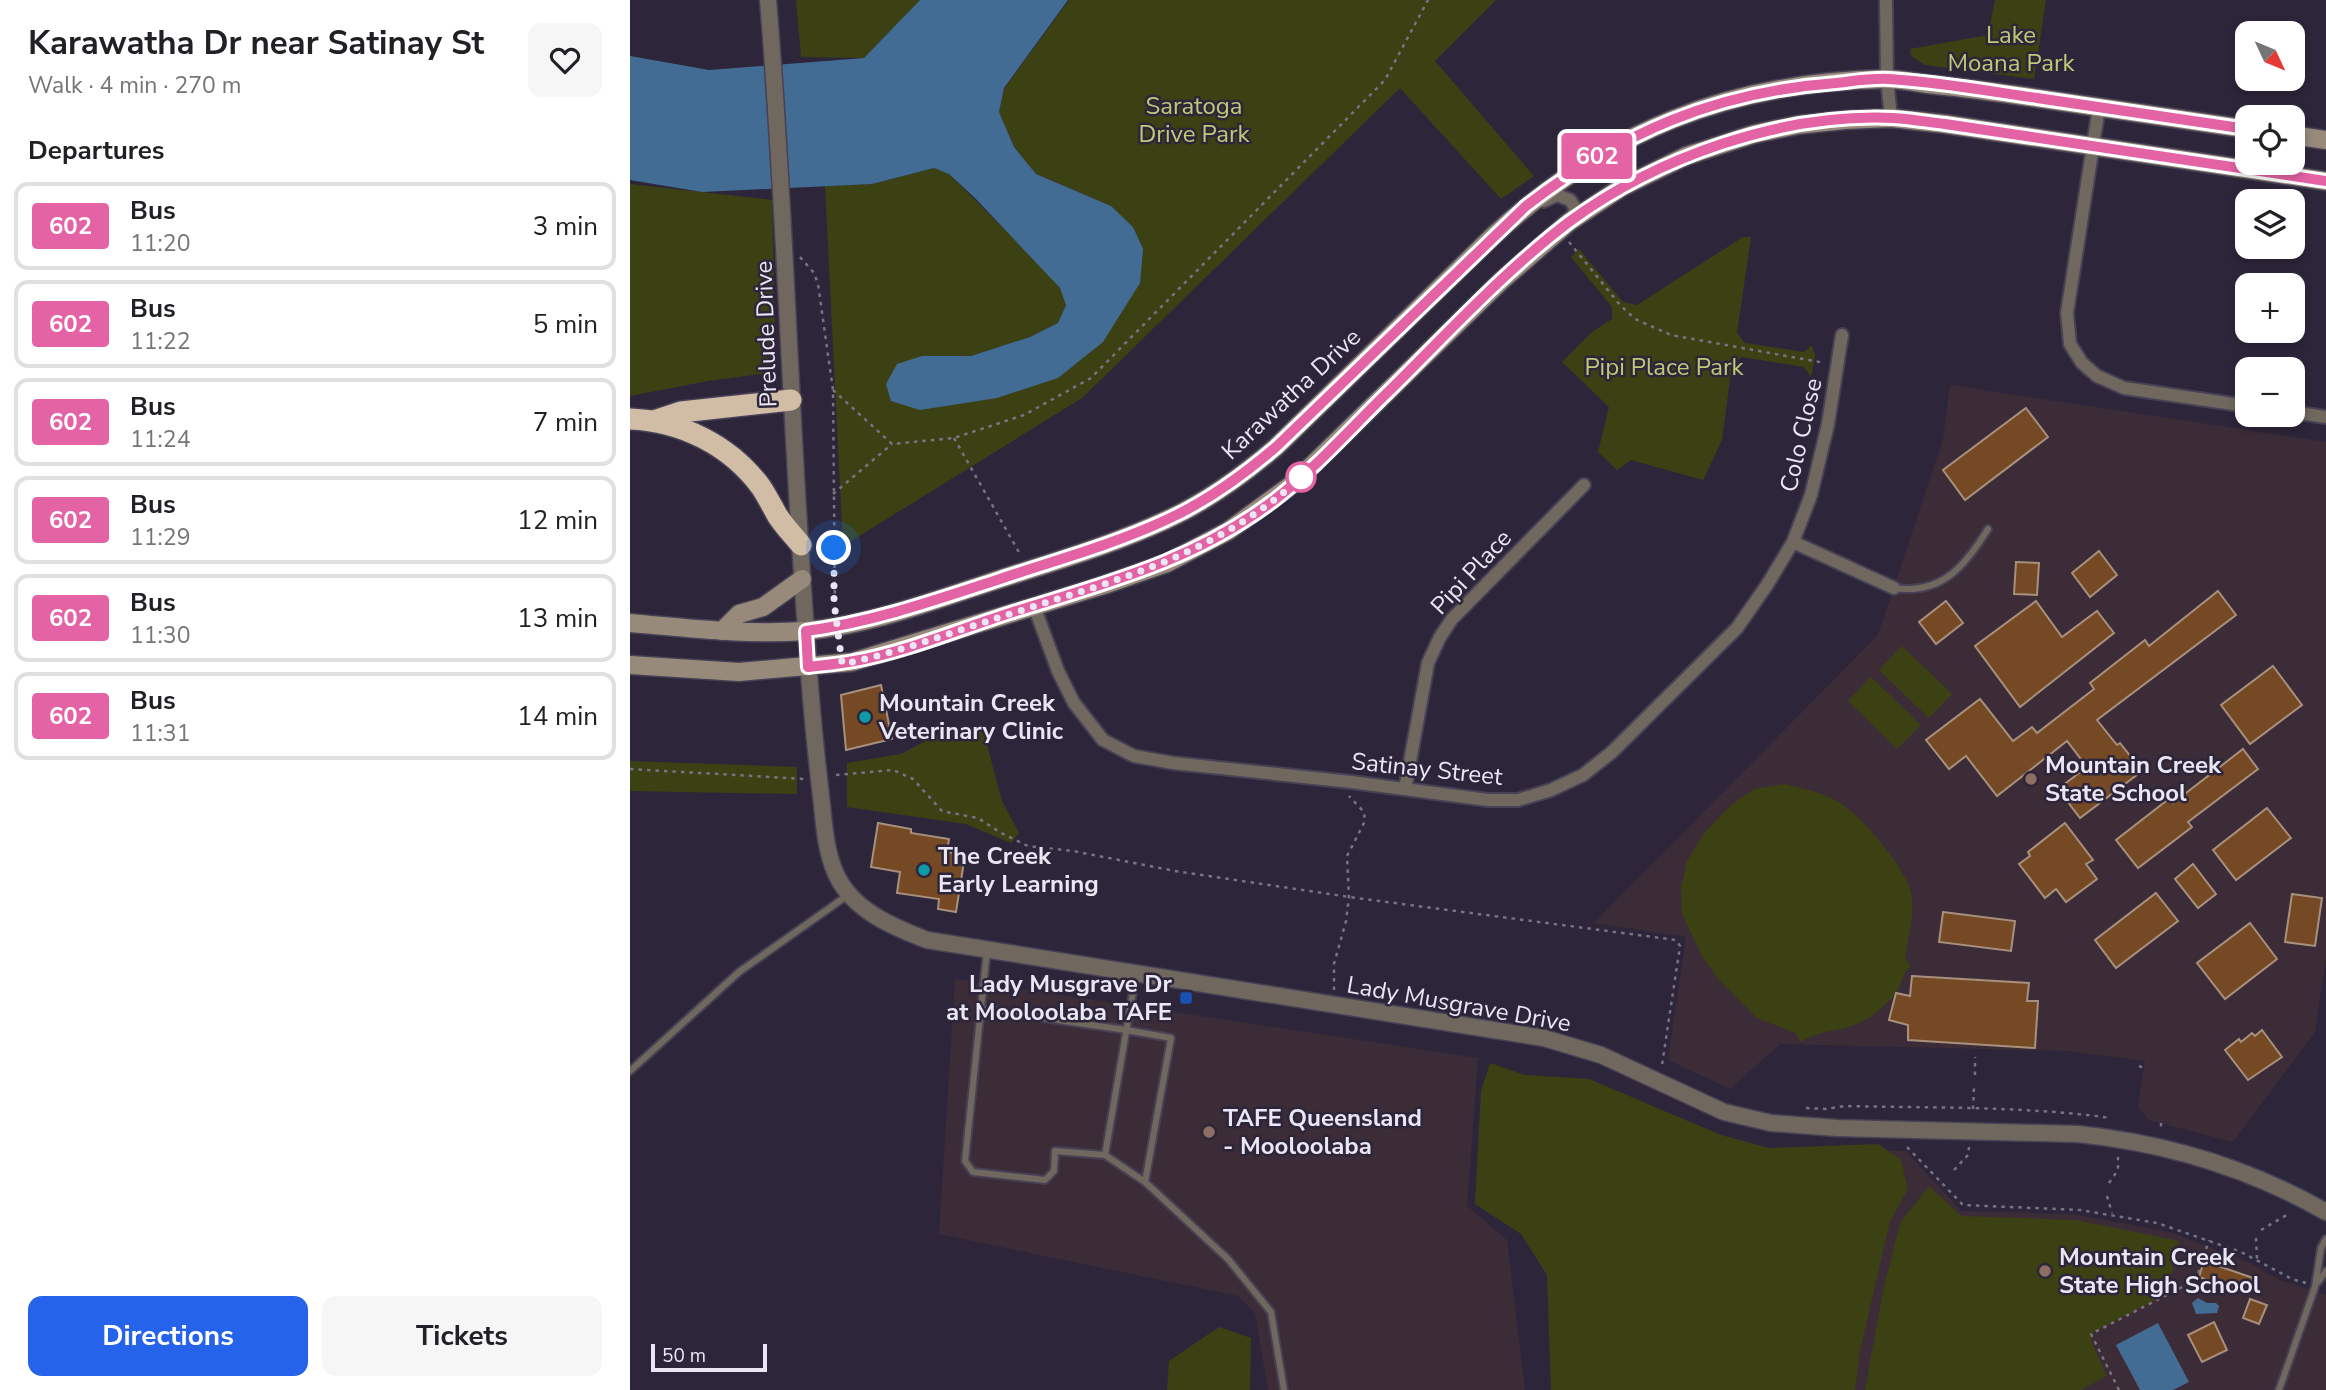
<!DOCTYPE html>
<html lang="en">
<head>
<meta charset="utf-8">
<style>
  :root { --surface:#fff; --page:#f6f6f6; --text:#202124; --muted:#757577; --line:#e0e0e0; --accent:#2563eb }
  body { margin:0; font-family:"Nunito Sans",sans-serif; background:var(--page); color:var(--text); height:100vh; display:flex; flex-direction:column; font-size:26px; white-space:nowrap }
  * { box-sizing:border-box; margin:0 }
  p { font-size:23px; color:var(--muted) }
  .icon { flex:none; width:38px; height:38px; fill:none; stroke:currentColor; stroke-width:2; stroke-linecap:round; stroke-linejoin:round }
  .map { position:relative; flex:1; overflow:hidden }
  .drawer { display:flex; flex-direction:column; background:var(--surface); width:630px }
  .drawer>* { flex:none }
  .badge { padding:0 14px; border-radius:5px; font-size:24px; line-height:46px }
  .needle { width:46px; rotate:134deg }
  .controls { position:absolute; left:1605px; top:21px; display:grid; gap:14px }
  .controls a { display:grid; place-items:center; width:70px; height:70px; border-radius:14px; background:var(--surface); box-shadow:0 4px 10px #0003; font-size:35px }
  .scale { position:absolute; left:21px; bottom:18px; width:116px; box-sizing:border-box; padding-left:7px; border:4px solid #eae6f4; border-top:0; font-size:19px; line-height:24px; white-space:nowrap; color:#eae6f4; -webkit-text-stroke:5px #2d263b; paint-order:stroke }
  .you { position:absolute; width:35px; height:35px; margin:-18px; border:5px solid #fff; border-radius:50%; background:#1a73e8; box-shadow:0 0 0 10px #1a73e833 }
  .map>.badge { position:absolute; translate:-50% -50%; box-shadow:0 0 0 4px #fff }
  h2 { padding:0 28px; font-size:26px; line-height:63px }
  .round { display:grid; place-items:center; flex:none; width:74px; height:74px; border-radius:14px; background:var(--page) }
  .headline { display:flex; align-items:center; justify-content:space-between; height:119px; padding:0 28px }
  h1 { font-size:33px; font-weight:700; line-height:52px }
  .primary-button { display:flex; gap:14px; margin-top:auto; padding:14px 28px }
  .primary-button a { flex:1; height:80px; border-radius:14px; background:var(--accent); color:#fff; font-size:28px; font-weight:700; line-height:80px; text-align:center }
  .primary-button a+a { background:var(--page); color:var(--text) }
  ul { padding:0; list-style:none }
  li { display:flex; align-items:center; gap:21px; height:88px; margin:0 14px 10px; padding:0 14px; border:4px solid var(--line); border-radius:14px }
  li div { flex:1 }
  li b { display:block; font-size:26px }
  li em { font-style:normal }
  li .badge { min-width:77px; font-weight:700; text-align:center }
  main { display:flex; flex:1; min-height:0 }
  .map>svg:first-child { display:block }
  .education { fill:#3c2c37 }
  .green { fill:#3c4113 }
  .water { fill:#426c94 }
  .building { fill:#744924; stroke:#a8907e; stroke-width:2 }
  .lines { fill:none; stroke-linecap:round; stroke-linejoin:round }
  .service-casing { stroke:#474155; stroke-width:10 }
  .minor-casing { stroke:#474155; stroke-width:16 }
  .tertiary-casing { stroke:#474155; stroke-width:19 }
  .secondary-casing { stroke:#474155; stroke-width:21 }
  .motorway-casing { stroke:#474155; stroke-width:24 }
  .path { stroke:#787284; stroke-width:2.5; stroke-dasharray:3.5 5; stroke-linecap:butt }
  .service { stroke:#70675e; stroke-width:6 }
  .minor { stroke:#70675e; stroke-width:12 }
  .tertiary { stroke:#70675e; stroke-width:16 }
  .secondary { stroke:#978a7b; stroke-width:18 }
  .motorway { stroke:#d1bca5; stroke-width:21 }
  .line-casing { stroke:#fff; stroke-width:16 }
  .line { stroke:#e463a4; stroke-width:10 }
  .walk { stroke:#eae6f4; stroke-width:7; stroke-dasharray:0 12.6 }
  .stop-dot { fill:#fff; stroke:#e463a4; stroke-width:3.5 }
  .culture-dot { fill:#0f9aa8; stroke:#2d263b; stroke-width:2.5 }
  .education-dot { fill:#8d6e63; stroke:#2d263b; stroke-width:2.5 }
  .transit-dot { fill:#1a4fb4; stroke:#2d263b; stroke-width:2.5 }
  .labels { text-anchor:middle; stroke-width:5; stroke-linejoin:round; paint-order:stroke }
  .park-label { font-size:24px; fill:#beca77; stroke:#2d263b }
  .street-label { font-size:24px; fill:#eae6f4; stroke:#2d263b }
  .poi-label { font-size:24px; font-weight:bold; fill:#eae6f4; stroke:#2d263b; text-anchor:start }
</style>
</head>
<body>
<main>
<section class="drawer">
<div class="headline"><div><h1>Karawatha Dr near Satinay St</h1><p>Walk · 4 min · 270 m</p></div><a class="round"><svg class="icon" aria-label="heart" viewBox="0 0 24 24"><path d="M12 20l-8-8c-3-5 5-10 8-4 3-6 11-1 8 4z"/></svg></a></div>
<h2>Departures</h2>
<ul>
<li><span class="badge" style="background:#e463a4;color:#fff">602</span><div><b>Bus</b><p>11:20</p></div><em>3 min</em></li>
<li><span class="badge" style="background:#e463a4;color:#fff">602</span><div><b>Bus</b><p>11:22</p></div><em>5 min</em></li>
<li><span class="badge" style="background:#e463a4;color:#fff">602</span><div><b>Bus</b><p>11:24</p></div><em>7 min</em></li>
<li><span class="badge" style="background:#e463a4;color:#fff">602</span><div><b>Bus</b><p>11:29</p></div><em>12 min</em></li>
<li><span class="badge" style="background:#e463a4;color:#fff">602</span><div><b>Bus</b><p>11:30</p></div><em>13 min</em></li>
<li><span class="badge" style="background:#e463a4;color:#fff">602</span><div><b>Bus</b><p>11:31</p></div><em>14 min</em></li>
</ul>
<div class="primary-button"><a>Directions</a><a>Tickets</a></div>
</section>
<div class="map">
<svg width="1696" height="1390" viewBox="0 0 1696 1390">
  <rect width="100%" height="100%" fill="#2d263b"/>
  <g class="education">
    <polygon points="1320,385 1696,442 1696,957 1685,1032 1603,1142 1519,1120 1508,1107 1515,1061 1439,1051 1150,1044 1100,1089 1038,1060 1056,937 964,923 1248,635 1313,439"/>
    <polygon points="325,979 848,1058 837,1206 877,1240 895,1390 638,1390 625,1313 608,1296 309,1234"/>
    <polygon points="1214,1150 1276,1151 1331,1211 1442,1214 1540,1232 1620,1263 1650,1280 1696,1295 1696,1390 1177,1390"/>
  </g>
  <g class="green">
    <polygon points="166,0 290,0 234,58 171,57"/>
    <polygon points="439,0 866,0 805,61 904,176 871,199 770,88 452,398 213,546 195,186 242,184 304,168 319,174 415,270 430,288 436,304 428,323 400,337 341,356 292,356 428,378 481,206 406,174 384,147 369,112 374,89"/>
    <polygon points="1365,0 1416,0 1404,79 1295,65 1281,56 1280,49 1358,35"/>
    <polygon points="0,184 142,200 146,372 78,381 0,396"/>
    <polygon points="1113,237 1121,237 1107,333 1115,343 1174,352 1182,345 1185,356 1181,377 1174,367 1112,357 1102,364 1092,440 1073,480 1001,460 987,470 968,452 979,407 932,362 962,332 982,319 982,307 941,257 949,249 993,302 1007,305"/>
    <polygon points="1272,646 1322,694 1299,718 1249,670"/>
    <polygon points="1241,677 1291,725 1267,749 1218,701"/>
    <polygon points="316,730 318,735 353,730 372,801 389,833 381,843 336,824 217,807 217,763 271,754"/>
    <polygon points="0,761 167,767 167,794 0,791"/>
    <path d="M1155 784C1173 789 1191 792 1207 801 1230 814 1280 871 1282 898 1284 917 1278 939 1275 958L1281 966C1271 973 1273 984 1266 993 1260 1001 1249 1010 1242 1016 1217 1033 1191 1028 1171 1042L1165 1033 1127 1018 1089 980 1073 958 1052 914 1051 888 1057 861 1075 832 1101 805 1124 789Z"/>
    <polygon points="860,1063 895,1075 959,1079 1091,1135 1139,1148 1248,1144 1271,1160 1278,1189 1260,1221 1230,1351 1225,1390 921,1390 917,1275 891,1234 845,1204 851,1091"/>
    <polygon points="1299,1186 1331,1216 1446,1220 1549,1241 1537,1294 1464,1332 1461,1341 1477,1376 1451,1390 1235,1390 1253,1291 1270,1223"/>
    <polygon points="589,1327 621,1338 620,1390 537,1390 539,1361"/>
  </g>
  <g class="water">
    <polygon points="290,0 438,0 374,88 369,112 384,147 406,174 481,206 503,227 513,249 510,283 473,342 428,378 367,398 290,410 261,401 256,384 267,364 292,356 341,356 400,337 428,323 436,305 430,288 345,198 319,174 304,168 242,184 72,192 0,180 0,56 79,70 234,58"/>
    <polygon points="1568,1298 1577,1303 1586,1303 1589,1306 1587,1313 1566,1314 1562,1303"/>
    <polygon points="1528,1323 1559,1382 1543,1390 1510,1390 1486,1345"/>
  </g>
  <g class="building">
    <polygon points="1396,408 1418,437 1335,500 1313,470"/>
    <polygon points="1469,551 1487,575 1460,597 1442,573"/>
    <polygon points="1386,562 1409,563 1407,595 1384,594"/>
    <polygon points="1588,591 1606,615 1467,720 1487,745 1490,743 1512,771 1450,818 1428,789 1457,767 1437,741 1367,796 1336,756 1319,769 1296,740 1350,699 1383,741 1402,727 1407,733 1464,689 1460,683 1515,640 1519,646"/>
    <polygon points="1316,601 1333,623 1306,644 1289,622"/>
    <polygon points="1406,601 1432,637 1467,611 1484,633 1390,707 1345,646"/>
    <polygon points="1643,666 1672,705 1620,744 1591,705"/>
    <polygon points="251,685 262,739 216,750 211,695"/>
    <polygon points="1613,749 1628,769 1558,822 1562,827 1508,868 1486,840 1540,798 1543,803"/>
    <polygon points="1637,808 1661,838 1606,880 1583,850"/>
    <polygon points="248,823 281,829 281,833 319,839 317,852 335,855 326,912 308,909 309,899 267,893 270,872 241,867"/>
    <polygon points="1435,823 1463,860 1456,864 1467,879 1436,902 1426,889 1415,898 1389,864 1400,856 1398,852"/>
    <polygon points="1563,864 1586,894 1568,908 1545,879"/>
    <polygon points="1526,893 1548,921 1486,968 1465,940"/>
    <polygon points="1662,894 1692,898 1685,946 1655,942"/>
    <polygon points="1313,912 1385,921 1381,951 1309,942"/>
    <polygon points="1620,923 1647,959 1595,999 1567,963"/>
    <polygon points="1282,976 1399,983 1397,1001 1408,1001 1405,1048 1278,1040 1278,1025 1259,1020 1266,993 1280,996"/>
    <polygon points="1632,1030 1652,1057 1618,1080 1595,1050 1609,1039 1611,1042 1622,1033 1625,1036"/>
    <polygon points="1574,1261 1623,1278 1618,1294 1569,1277"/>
    <polygon points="1620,1299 1637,1305 1629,1324 1613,1318"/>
    <polygon points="1584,1322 1597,1350 1572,1362 1558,1335"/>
  </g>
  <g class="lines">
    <g class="service-casing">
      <g id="service">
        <path d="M1264 588C1312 595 1335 566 1358 529"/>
        <polyline points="351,1009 496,1030 541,1038 515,1182 475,1155 425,1151 424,1171 415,1180 343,1172 335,1161 357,951"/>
        <polyline points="0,1071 109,972 218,895"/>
        <polyline points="475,1155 506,974"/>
        <polyline points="515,1182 598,1259 641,1312 654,1390"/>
        <polyline points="1688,1282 1696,1271"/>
        <polyline points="1649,1390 1685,1287 1691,1248 1696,1239"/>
      </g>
    </g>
    <g class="minor-casing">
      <g id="minor">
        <polyline points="1256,0 1257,79 1261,118"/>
        <polyline points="1469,107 1437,313 1440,344 1452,363 1467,376 1494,388 1617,406"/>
        <polyline points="914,201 927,195 940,200 946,209 939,222"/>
        <polyline points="1662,412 1696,417"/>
        <polyline points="1163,542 1264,588"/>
        <polyline points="404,606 428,671 444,703 473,740 504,756 543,763 721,782 858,800 888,800 921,790 953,775 982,752 1107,628 1137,585 1163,542 1181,495 1198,424 1212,335"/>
        <polyline points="775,789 798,663 810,637 822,619 954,485"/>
      </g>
    </g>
    <g class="tertiary-casing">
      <path id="tertiary" d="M138 0C156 214 160 429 177 643 180 694 185 745 191 796 194 822 195 850 206 874 222 910 263 927 297 940L914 1038 971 1055 1094 1112 1141 1123 1207 1128 1448 1134C1536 1143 1619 1168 1696 1212"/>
    </g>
    <g class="secondary-casing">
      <g id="secondary">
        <polyline points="1662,135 1696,140"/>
        <path d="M0 623C58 628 116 635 175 631 238 625 296 603 355 584 415 564 478 547 536 520 576 502 612 476 646 447L862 237C976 131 1099 82 1255 79 1269 79 1283 82 1297 84 1327 87 1357 91 1386 95 1463 107 1540 118 1617 129"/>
        <polyline points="92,631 109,614 133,607 172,579"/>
        <polyline points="0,665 109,672 222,662 474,585 537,563 598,531 664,483 871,281 939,222 992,187 1056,156 1124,134 1167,125 1215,120 1261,118 1315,124 1696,181"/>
      </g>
    </g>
    <g class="motorway-casing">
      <g id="motorway">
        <path d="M0 419C51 421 100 445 131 487 137 496 142 506 147 515 154 526 163 535 171 545"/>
        <polyline points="24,421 51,412 161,400"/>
      </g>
    </g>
    <g class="path">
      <polyline points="939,242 990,305 1005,319 1041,335 1195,363"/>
      <polyline points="170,257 184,273 188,284 203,390 205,610"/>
      <polyline points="203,390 262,444 324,438 394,415 461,378 755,80 798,0"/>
      <polyline points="324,438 390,554"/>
      <polyline points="203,494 262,444"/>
      <polyline points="0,769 175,779"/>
      <polyline points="206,775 263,770 283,779 312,811 348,818 371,833 398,846 443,851 545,871 719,897 1046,940 1050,946 1032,1065 1034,1066"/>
      <polyline points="704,990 704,964 716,921 719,897 717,856 735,821 734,812 719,796"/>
      <polyline points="1509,1066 1514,1068"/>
      <polyline points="1345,1075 1345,1057"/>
      <path d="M1176 1108 1196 1109 1215 1106C1302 1108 1395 1106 1481 1118"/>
      <polyline points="1343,1109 1344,1087"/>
      <polyline points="1531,1123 1531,1127"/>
      <polyline points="1277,1147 1333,1205 1450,1210 1527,1223 1611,1252 1662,1279 1676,1283"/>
      <polyline points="1324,1170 1338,1155 1339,1147"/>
      <polyline points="1479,1183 1488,1170 1488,1157"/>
      <polyline points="1477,1196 1482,1213"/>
      <polyline points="1631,1230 1660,1213"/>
      <polyline points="1626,1238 1627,1259"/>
      <polyline points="1489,1390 1461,1334 1562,1282 1568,1274 1579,1240"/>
    </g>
    <use href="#service" class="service"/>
    <use href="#minor" class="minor"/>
    <use href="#tertiary" class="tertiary"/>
    <use href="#secondary" class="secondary"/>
    <use href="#motorway" class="motorway"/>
  </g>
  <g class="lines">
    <g class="line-casing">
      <path id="line" d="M1617 129C1547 119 1477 109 1407 98 1358 91 1309 82 1259 79 1242 78 1224 81 1206 83 1085 92 992 132 896 206L646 447C612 476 576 502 536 520 482 545 426 560 370 579 306 600 243 622 176 631L178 667C193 665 209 664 224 661 275 652 330 629 380 613 476 583 562 562 643 501 685 469 720 429 757 393 816 335 873 272 939 222 1027 157 1152 113 1263 118 1280 119 1298 122 1315 124L1696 181"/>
    </g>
    <use href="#line" class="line"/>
    <path class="walk" d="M204 548V602L212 663 222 662C276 650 328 630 380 614 492 578 585 556 675 474L671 477"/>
  </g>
  <circle class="stop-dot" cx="671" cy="477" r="14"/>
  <g class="culture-dot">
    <circle cx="235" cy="717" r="7"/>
    <circle cx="294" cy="870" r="7"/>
  </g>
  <g class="education-dot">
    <circle cx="1401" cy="779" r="7"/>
    <circle cx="579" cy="1132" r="7"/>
    <circle cx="1415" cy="1271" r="7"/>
  </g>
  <rect class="transit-dot" x="549" y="991" width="14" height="14" rx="3.5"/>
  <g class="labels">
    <g class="park-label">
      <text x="1381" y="43">Lake<tspan x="1381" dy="28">Moana Park</tspan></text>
      <text x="564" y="114">Saratoga<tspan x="564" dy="28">Drive Park</tspan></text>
      <text x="1034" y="375">Pipi Place Park</text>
    </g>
    <g class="street-label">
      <text transform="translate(136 334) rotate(-92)" y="8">Prelude Drive</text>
      <text transform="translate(661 394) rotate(-43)" y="8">Karawatha Drive</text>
      <text transform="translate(1171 435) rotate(-77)" y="8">Colo Close</text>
      <text transform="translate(841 572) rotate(-47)" y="8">Pipi Place</text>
      <text transform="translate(797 769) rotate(6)" y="8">Satinay Street</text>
      <text transform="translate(829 1004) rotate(10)" y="8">Lady Musgrave Drive</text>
    </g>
    <g class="poi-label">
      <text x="249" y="711">Mountain Creek<tspan x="249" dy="28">Veterinary Clinic</tspan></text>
      <text x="1415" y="773">Mountain Creek<tspan x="1415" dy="28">State School</tspan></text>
      <text x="308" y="864">The Creek<tspan x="308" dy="28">Early Learning</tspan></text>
      <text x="542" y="992" text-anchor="end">Lady Musgrave Dr<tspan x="542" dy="28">at Mooloolaba TAFE</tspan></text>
      <text x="593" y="1126">TAFE Queensland<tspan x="593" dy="28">- Mooloolaba</tspan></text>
      <text x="1429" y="1265">Mountain Creek<tspan x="1429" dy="28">State High School</tspan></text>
    </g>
  </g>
</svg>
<div class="controls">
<a><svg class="needle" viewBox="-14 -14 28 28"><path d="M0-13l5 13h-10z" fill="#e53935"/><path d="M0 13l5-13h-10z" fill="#757577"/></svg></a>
<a><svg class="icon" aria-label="locate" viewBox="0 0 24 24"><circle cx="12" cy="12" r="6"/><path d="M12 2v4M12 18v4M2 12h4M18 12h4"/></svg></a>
<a><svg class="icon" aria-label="layers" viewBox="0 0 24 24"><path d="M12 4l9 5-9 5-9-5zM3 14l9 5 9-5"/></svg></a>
<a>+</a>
<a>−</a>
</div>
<div class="scale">50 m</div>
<div class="you" style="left:204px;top:548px"></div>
<b class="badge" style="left:967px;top:156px;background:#e463a4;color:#fff">602</b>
</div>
</main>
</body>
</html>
